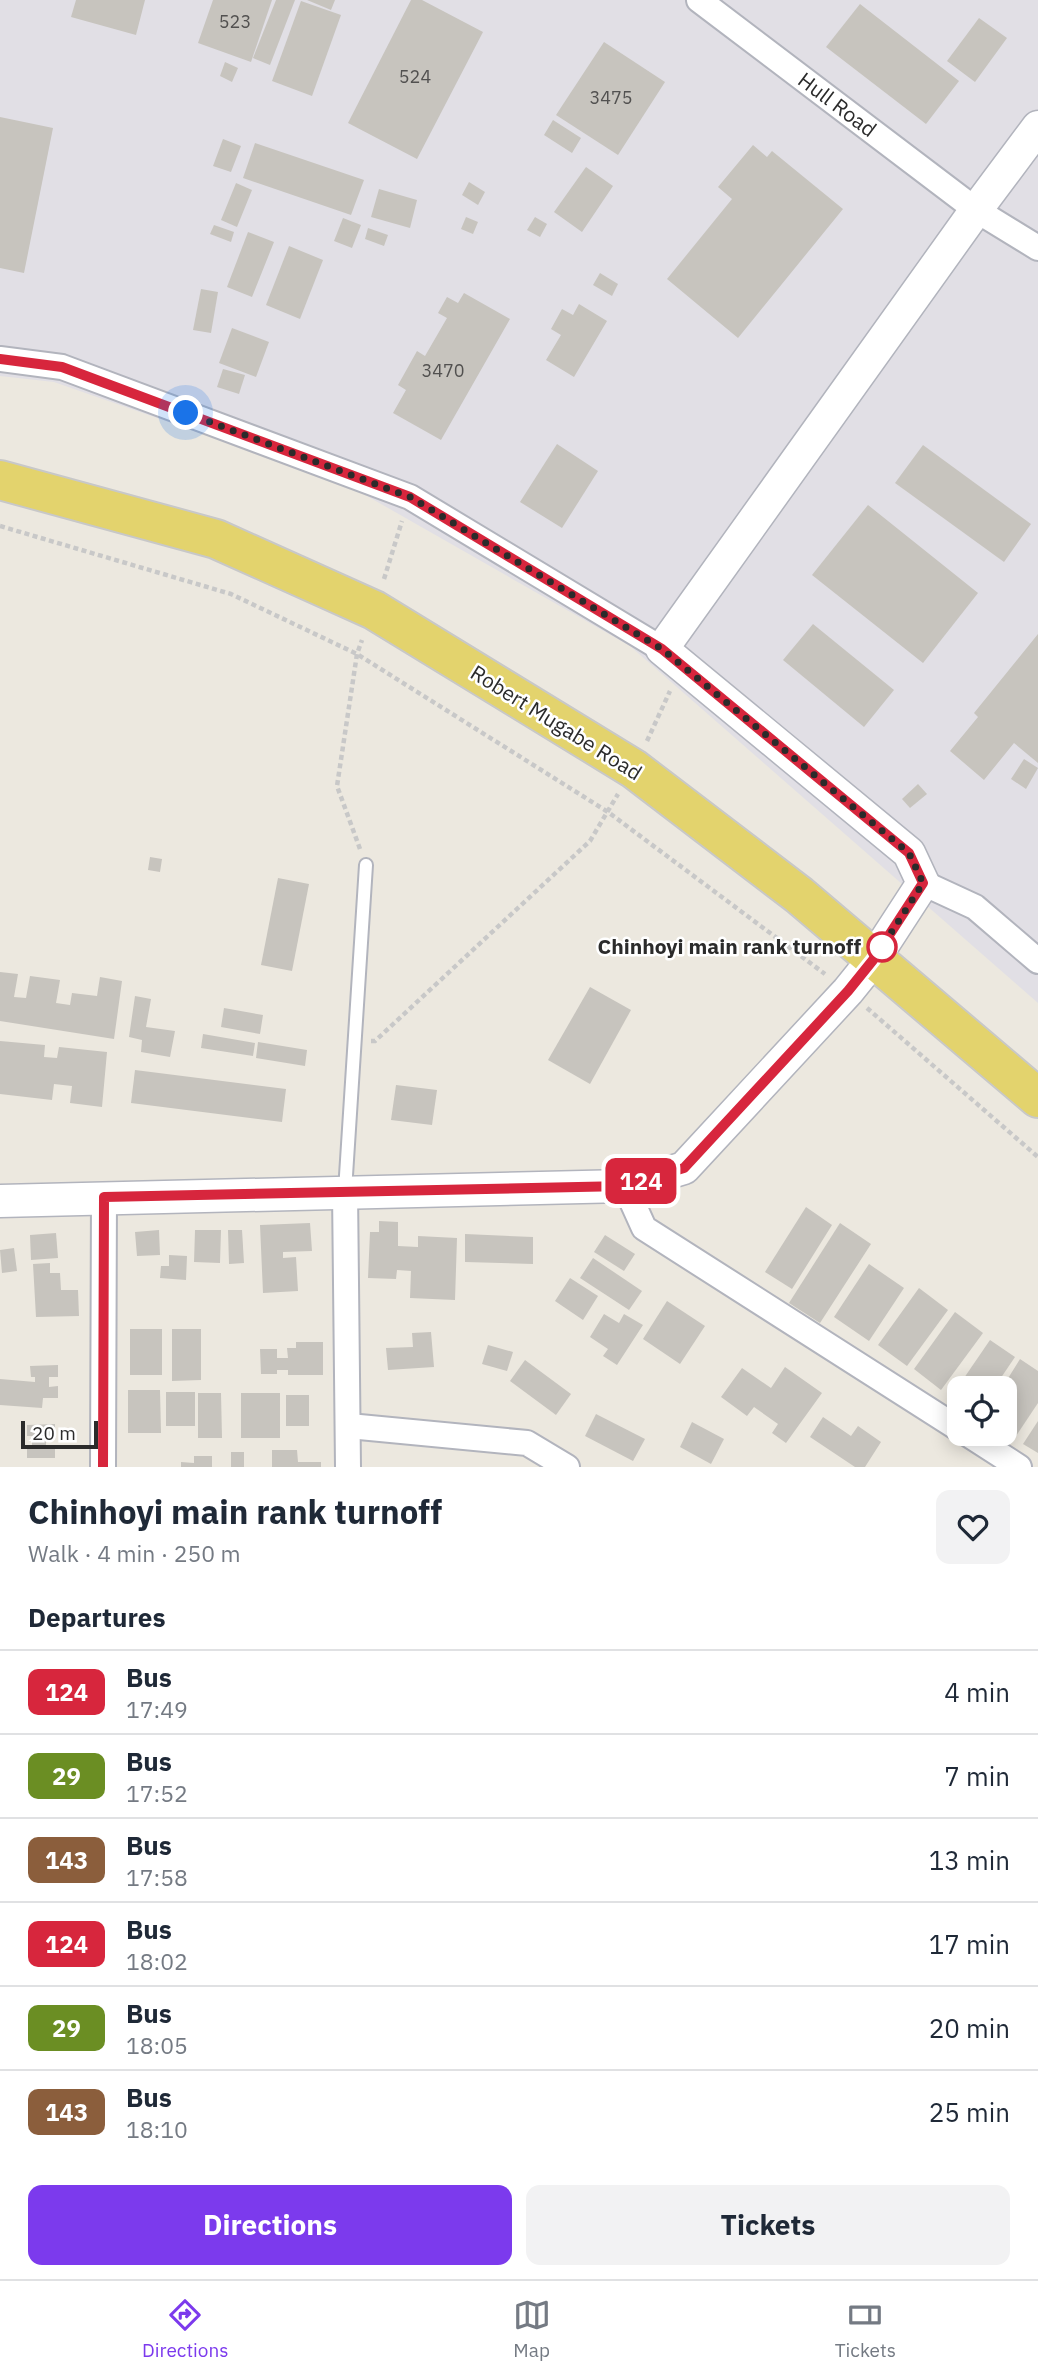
<!DOCTYPE html>
<html lang="en">
<head>
<meta charset="utf-8">
<style>
  :root { --surface:#fff; --page:#f2f2f3; --text:#1f2937; --muted:#747a83; --line:#e0e1e3; --accent:#7c3aed }
  body { margin:0; font-family:"IBM Plex Sans",sans-serif; background:var(--page); color:var(--text); height:100vh; display:flex; flex-direction:column; font-size:26px; white-space:nowrap }
  * { box-sizing:border-box; margin:0 }
  p { font-size:23px; color:var(--muted) }
  .icon { flex:none; width:38px; height:38px; fill:none; stroke:currentColor; stroke-width:2; stroke-linecap:round; stroke-linejoin:round }
  .map { position:relative; height:1467px; overflow:hidden }
  .side { display:flex; flex-direction:column; background:var(--surface); flex:1 }
  .side>* { flex:none }
  .badge { padding:0 14px; border-radius:10px; font-size:24px; line-height:46px }
  .controls { position:absolute; left:947px; top:1376px; display:grid; gap:14px }
  .controls a { display:grid; place-items:center; width:70px; height:70px; border-radius:14px; background:var(--surface); box-shadow:0 4px 18px #0003; font-size:35px }
  .scale { position:absolute; left:21px; bottom:18px; width:77px; box-sizing:border-box; padding-left:7px; border:4px solid #2b2b2b; border-top:0; font-size:19px; line-height:24px; white-space:nowrap; color:#2b2b2b; -webkit-text-stroke:5px #fff; paint-order:stroke }
  .you { position:absolute; width:35px; height:35px; margin:-18px; border:5px solid #fff; border-radius:50%; background:#1a73e8; box-shadow:0 0 0 10px #1a73e833 }
  .map>.badge { position:absolute; translate:-50% -50%; box-shadow:0 0 0 4px #fff }
  h2 { padding:0 28px; font-size:26px; line-height:63px }
  .round { display:grid; place-items:center; flex:none; width:74px; height:74px; border-radius:14px; background:var(--page) }
  .summary { display:flex; align-items:center; justify-content:space-between; height:119px; padding:0 28px }
  h1 { font-size:33px; font-weight:700; line-height:52px }
  .primary-button { display:flex; gap:14px; margin-top:auto; padding:14px 28px }
  .primary-button a { flex:1; height:80px; border-radius:14px; background:var(--accent); color:#fff; font-size:28px; font-weight:700; line-height:80px; text-align:center }
  .primary-button a+a { background:var(--page); color:var(--text) }
  ul { padding:0; list-style:none }
  li { display:flex; align-items:center; gap:21px; height:84px; padding:0 28px; border-top:2px solid var(--line) }
  li div { flex:1 }
  li b { display:block; font-size:26px }
  li em { font-style:normal }
  li .badge { min-width:77px; font-weight:700; text-align:center }
  .tab-bar { display:flex; justify-content:space-around; align-items:center; height:98px; border-top:2px solid var(--line); background:var(--surface); font-size:19px; color:var(--muted) }
  .tab-bar a { display:grid; justify-items:center; gap:4px }
  .tab-bar .on { color:var(--accent) }
  .map>svg:first-child { display:block }
  .industrial { fill:#e1dfe5 }
  .building { fill:#c7c4be }
  .lines { fill:none; stroke-linecap:round; stroke-linejoin:round }
  .service-casing { stroke:#b2b4bd; stroke-width:16 }
  .minor-casing { stroke:#b2b4bd; stroke-width:28 }
  .tertiary-casing { stroke:#b2b4bd; stroke-width:35 }
  .primary-casing { stroke:#c8c8c8; stroke-width:42 }
  .path { stroke:#c8c8c8; stroke-width:4.5; stroke-dasharray:5 3.5; stroke-linecap:butt }
  .service { stroke:#fff; stroke-width:12 }
  .minor { stroke:#fff; stroke-width:24 }
  .tertiary { stroke:#fff; stroke-width:32 }
  .primary { stroke:#e3d36d; stroke-width:38 }
  .line-casing { stroke:#fff; stroke-width:16 }
  .line { stroke:#d7263d; stroke-width:10 }
  .walk { stroke:#2b2b2b; stroke-width:7; stroke-dasharray:0 12.6 }
  .stop-dot { fill:#fff; stroke:#d7263d; stroke-width:3.5 }
  .labels { text-anchor:middle; stroke-width:5; stroke-linejoin:round; paint-order:stroke }
  .number-label { font-size:18px; fill:#525150 }
  .street-label { font-size:21px; fill:#2b2b2b; stroke:#fff }
  .stop-label { font-size:21px; font-weight:bold; fill:#2b2b2b; stroke:#fff; text-anchor:end }
</style>
</head>
<body>
<div class="map">
<svg width="1038" height="1467" viewBox="0 0 1038 1467">
  <rect width="100%" height="100%" fill="#ece8df"/>
  <polygon class="industrial" points="0,0 1038,0 1038,1003 630,646 346,484 54,382 0,376"/>
  <g class="building">
    <polygon points="76,0 145,0 136,35 71,17"/>
    <polygon points="213,0 272,0 251,62 198,43"/>
    <polygon points="276,0 295,0 270,65 253,58"/>
    <polygon points="307,0 335,0 331,10"/>
    <polygon points="411,0 422,0 483,32 417,159 348,123"/>
    <polygon points="301,1 341,15 312,96 272,81"/>
    <polygon points="860,4 959,81 926,124 826,47"/>
    <polygon points="979,18 1007,38 975,82 947,61"/>
    <polygon points="604,42 665,82 618,155 556,115"/>
    <polygon points="225,62 238,68 232,82 220,76"/>
    <polygon points="0,117 53,128 24,273 0,268"/>
    <polygon points="553,120 581,138 572,153 544,135"/>
    <polygon points="223,139 241,146 231,172 213,166"/>
    <polygon points="255,143 364,180 351,215 243,178"/>
    <polygon points="753,145 767,157 772,151 843,209 738,338 667,279 732,199 718,187"/>
    <polygon points="586,167 613,186 582,232 554,212"/>
    <polygon points="469,182 485,192 478,205 462,195"/>
    <polygon points="236,183 252,190 237,227 221,220"/>
    <polygon points="379,189 417,200 410,228 371,217"/>
    <polygon points="466,217 478,222 473,234 461,229"/>
    <polygon points="535,217 547,224 540,237 527,230"/>
    <polygon points="343,218 361,225 352,248 334,241"/>
    <polygon points="214,225 234,232 231,242 210,234"/>
    <polygon points="368,228 388,235 384,246 365,239"/>
    <polygon points="248,232 274,242 252,297 227,287"/>
    <polygon points="289,246 323,260 300,319 266,305"/>
    <polygon points="600,273 618,284 612,296 593,285"/>
    <polygon points="201,289 218,292 211,333 193,330"/>
    <polygon points="464,293 510,319 441,440 393,413 406,390 398,385 417,351 425,356 447,318 438,313 447,297 458,303"/>
    <polygon points="579,304 607,321 574,377 546,360 561,335 551,329 562,309 573,315"/>
    <polygon points="232,328 269,342 256,377 219,363"/>
    <polygon points="223,369 245,375 239,394 217,387"/>
    <polygon points="557,444 598,471 562,528 520,502"/>
    <polygon points="923,445 1031,524 1004,562 895,483"/>
    <polygon points="868,505 978,593 923,663 812,575"/>
    <polygon points="813,624 894,690 864,727 783,660"/>
    <polygon points="1038,634 1038,763 1014,743 984,780 950,751 978,717 974,713"/>
    <polygon points="1024,759 1038,768 1026,789 1011,779"/>
    <polygon points="918,784 927,794 910,808 902,799"/>
    <polygon points="150,857 162,859 160,872 148,870"/>
    <polygon points="278,878 309,884 292,971 261,965"/>
    <polygon points="0,972 18,974 14,997 26,998 30,976 60,980 56,1003 70,1005 72,993 97,996 100,977 122,981 114,1039 0,1021"/>
    <polygon points="590,987 631,1010 590,1084 548,1060"/>
    <polygon points="135,996 151,999 146,1027 175,1031 170,1057 141,1052 142,1040 129,1037"/>
    <polygon points="224,1008 263,1015 260,1034 221,1027"/>
    <polygon points="203,1034 255,1043 253,1056 201,1048"/>
    <polygon points="0,1041 45,1045 44,1057 57,1058 59,1047 107,1052 102,1107 70,1103 72,1086 54,1084 52,1100 0,1094"/>
    <polygon points="258,1042 307,1050 305,1066 256,1058"/>
    <polygon points="135,1070 286,1089 282,1122 131,1103"/>
    <polygon points="396,1085 437,1090 432,1125 391,1120"/>
    <polygon points="806,1207 832,1225 792,1289 765,1272"/>
    <polygon points="379,1221 398,1222 398,1246 418,1247 418,1236 457,1238 455,1300 410,1298 411,1271 397,1270 396,1279 368,1278 370,1232 379,1232"/>
    <polygon points="310,1223 312,1251 283,1252 283,1258 296,1257 298,1291 263,1293 260,1225"/>
    <polygon points="840,1223 871,1244 820,1323 789,1303"/>
    <polygon points="159,1230 160,1255 137,1256 135,1232"/>
    <polygon points="195,1230 221,1230 220,1263 194,1262"/>
    <polygon points="228,1230 242,1230 244,1263 229,1264"/>
    <polygon points="56,1233 58,1258 31,1260 30,1235"/>
    <polygon points="465,1234 533,1237 533,1264 465,1262"/>
    <polygon points="605,1235 635,1254 624,1271 594,1252"/>
    <polygon points="14,1248 17,1271 2,1273 0,1250"/>
    <polygon points="169,1255 187,1256 186,1280 160,1278 161,1266 169,1266"/>
    <polygon points="593,1258 642,1291 629,1310 580,1278"/>
    <polygon points="50,1263 50,1273 60,1273 61,1290 78,1290 79,1316 36,1317 33,1264"/>
    <polygon points="869,1264 904,1288 869,1341 834,1317"/>
    <polygon points="570,1278 598,1296 583,1320 555,1301"/>
    <polygon points="919,1288 948,1310 907,1366 878,1345"/>
    <polygon points="667,1301 705,1326 680,1364 643,1339"/>
    <polygon points="955,1312 983,1333 941,1390 914,1369"/>
    <polygon points="604,1314 619,1323 624,1314 643,1325 617,1365 603,1356 608,1349 590,1337"/>
    <rect x="130" y="1329" width="32" height="46"/>
    <polygon points="172,1329 201,1329 201,1380 172,1381"/>
    <polygon points="431,1332 434,1367 388,1370 386,1348 413,1347 412,1333"/>
    <polygon points="990,1340 1015,1357 994,1388 978,1388 964,1378"/>
    <polygon points="296,1342 323,1342 323,1375 288,1375 288,1370 277,1370 277,1374 261,1374 260,1349 277,1349 277,1358 288,1358 287,1348 296,1348"/>
    <polygon points="488,1345 513,1352 507,1371 482,1364"/>
    <polygon points="1020,1359 1038,1371 1038,1403 1016,1436 1004,1429 1004,1388 1002,1388"/>
    <polygon points="525,1360 571,1394 556,1415 510,1381"/>
    <polygon points="58,1365 58,1377 49,1377 49,1387 58,1386 58,1398 43,1398 42,1408 0,1405 0,1379 35,1382 35,1377 31,1377 30,1366"/>
    <polygon points="785,1367 822,1393 786,1443 772,1433 778,1424 754,1407 747,1416 721,1397 742,1368 771,1388"/>
    <polygon points="128,1390 160,1390 161,1433 128,1433"/>
    <rect x="166" y="1392" width="29" height="34"/>
    <polygon points="198,1393 221,1393 222,1438 198,1438"/>
    <rect x="241" y="1393" width="39" height="45"/>
    <rect x="286" y="1395" width="23" height="31"/>
    <polygon points="596,1414 645,1439 633,1461 585,1436"/>
    <polygon points="823,1417 851,1436 858,1426 881,1442 865,1467 855,1467 810,1437"/>
    <polygon points="1038,1421 1038,1453 1023,1444"/>
    <polygon points="692,1422 724,1439 711,1464 680,1447"/>
    <polygon points="55,1424 55,1436 46,1436 46,1446 55,1446 55,1458 27,1458 27,1446 32,1446 32,1436 27,1436 27,1425"/>
    <polygon points="272,1450 297,1450 298,1462 321,1462 321,1467 272,1467"/>
    <rect x="231" y="1452" width="13" height="15"/>
    <polygon points="194,1456 212,1456 212,1467 181,1467 181,1462 194,1463"/>
  </g>
  <g class="lines">
    <g class="service-casing">
      <polyline id="service" points="345,1191 366,865"/>
    </g>
    <g class="minor-casing">
      <g id="minor">
        <polyline points="699,0 976,210 1038,248"/>
        <polyline points="0,359 62,367 410,497 662,649"/>
        <polyline points="923,883 975,907 1038,961"/>
        <polyline points="625,1186 644,1228 959,1429"/>
        <polyline points="345,1191 348,1467"/>
        <polyline points="349,1426 527,1443 567,1467"/>
        <polyline points="966,1433 1019,1467"/>
        <polyline points="103,1467 104,1197"/>
      </g>
    </g>
    <g class="tertiary-casing">
      <polyline id="tertiary" points="0,1201 625,1186 684,1168 848,991 873,960 923,883 909,853 662,649 976,210 1038,127"/>
    </g>
    <g class="primary-casing">
      <polyline id="primary" points="0,480 216,539 374,610 634,769 799,895 1038,1098"/>
    </g>
    <g class="path">
      <polyline points="0,526 231,594 357,654 608,812 825,974"/>
      <polyline points="384,579 402,521"/>
      <polyline points="647,741 670,691"/>
      <polyline points="360,849 337,786 357,654 362,640"/>
      <polyline points="867,1008 1038,1157"/>
      <polyline points="371,1041 375,1041 590,841 618,794"/>
    </g>
    <use href="#service" class="service"/>
    <use href="#minor" class="minor"/>
    <use href="#tertiary" class="tertiary"/>
    <use href="#primary" class="primary"/>
  </g>
  <g class="lines">
    <g class="line-casing">
      <polyline id="line" points="0,359 62,367 410,497 662,649 909,853 923,883 873,960 848,991 684,1168 625,1186 104,1197 103,1467"/>
    </g>
    <use href="#line" class="line"/>
    <polyline class="walk" points="186,413 410,497 662,649 909,853 923,883 882,947"/>
  </g>
  <circle class="stop-dot" cx="882" cy="947" r="14"/>
  <g class="labels">
    <g class="number-label">
      <text x="235" y="28">523</text>
      <text x="415" y="83">524</text>
      <text x="611" y="104">3475</text>
      <text x="443" y="377">3470</text>
    </g>
    <g class="street-label">
      <text transform="translate(837 105) rotate(37)" y="7">Hull Road</text>
      <text transform="translate(556 723) rotate(32)" y="7">Robert Mugabe Road</text>
    </g>
    <g class="stop-label">
      <text x="861" y="954">Chinhoyi main rank turnoff</text>
    </g>
  </g>
</svg>
<div class="controls">
<a><svg class="icon" aria-label="locate" viewBox="0 0 24 24"><circle cx="12" cy="12" r="6"/><path d="M12 2v4M12 18v4M2 12h4M18 12h4"/></svg></a>
</div>
<div class="scale">20 m</div>
<div class="you" style="left:186px;top:413px"></div>
<b class="badge" style="left:641px;top:1181px;background:#d7263d;color:#fff">124</b>
</div>
<section class="side">
<div class="summary"><div><h1>Chinhoyi main rank turnoff</h1><p>Walk · 4 min · 250 m</p></div><a class="round"><svg class="icon" aria-label="heart" viewBox="0 0 24 24"><path d="M12 20l-8-8c-3-5 5-10 8-4 3-6 11-1 8 4z"/></svg></a></div>
<h2>Departures</h2>
<ul>
<li><span class="badge" style="background:#d7263d;color:#fff">124</span><div><b>Bus</b><p>17:49</p></div><em>4 min</em></li>
<li><span class="badge" style="background:#6b8e23;color:#fff">29</span><div><b>Bus</b><p>17:52</p></div><em>7 min</em></li>
<li><span class="badge" style="background:#8b5e3c;color:#fff">143</span><div><b>Bus</b><p>17:58</p></div><em>13 min</em></li>
<li><span class="badge" style="background:#d7263d;color:#fff">124</span><div><b>Bus</b><p>18:02</p></div><em>17 min</em></li>
<li><span class="badge" style="background:#6b8e23;color:#fff">29</span><div><b>Bus</b><p>18:05</p></div><em>20 min</em></li>
<li><span class="badge" style="background:#8b5e3c;color:#fff">143</span><div><b>Bus</b><p>18:10</p></div><em>25 min</em></li>
</ul>
<div class="primary-button"><a>Directions</a><a>Tickets</a></div>
</section>
<nav class="tab-bar">
<a class="on"><svg class="icon" aria-label="directions" viewBox="0 0 24 24"><path d="M12 3l9 9-9 9-9-9zM9 14v-3h6M13 9l2 2-2 2"/></svg>Directions</a>
<a><svg class="icon" aria-label="map" viewBox="0 0 24 24"><path d="M3 6l6-2 6 2 6-2v14l-6 2-6-2-6 2zM9 4v14M15 6v14"/></svg>Map</a>
<a><svg class="icon" aria-label="tickets" viewBox="0 0 24 24"><path d="M3 7h18v10H3zM15 7v10"/></svg>Tickets</a>
</nav>
</body>
</html>
